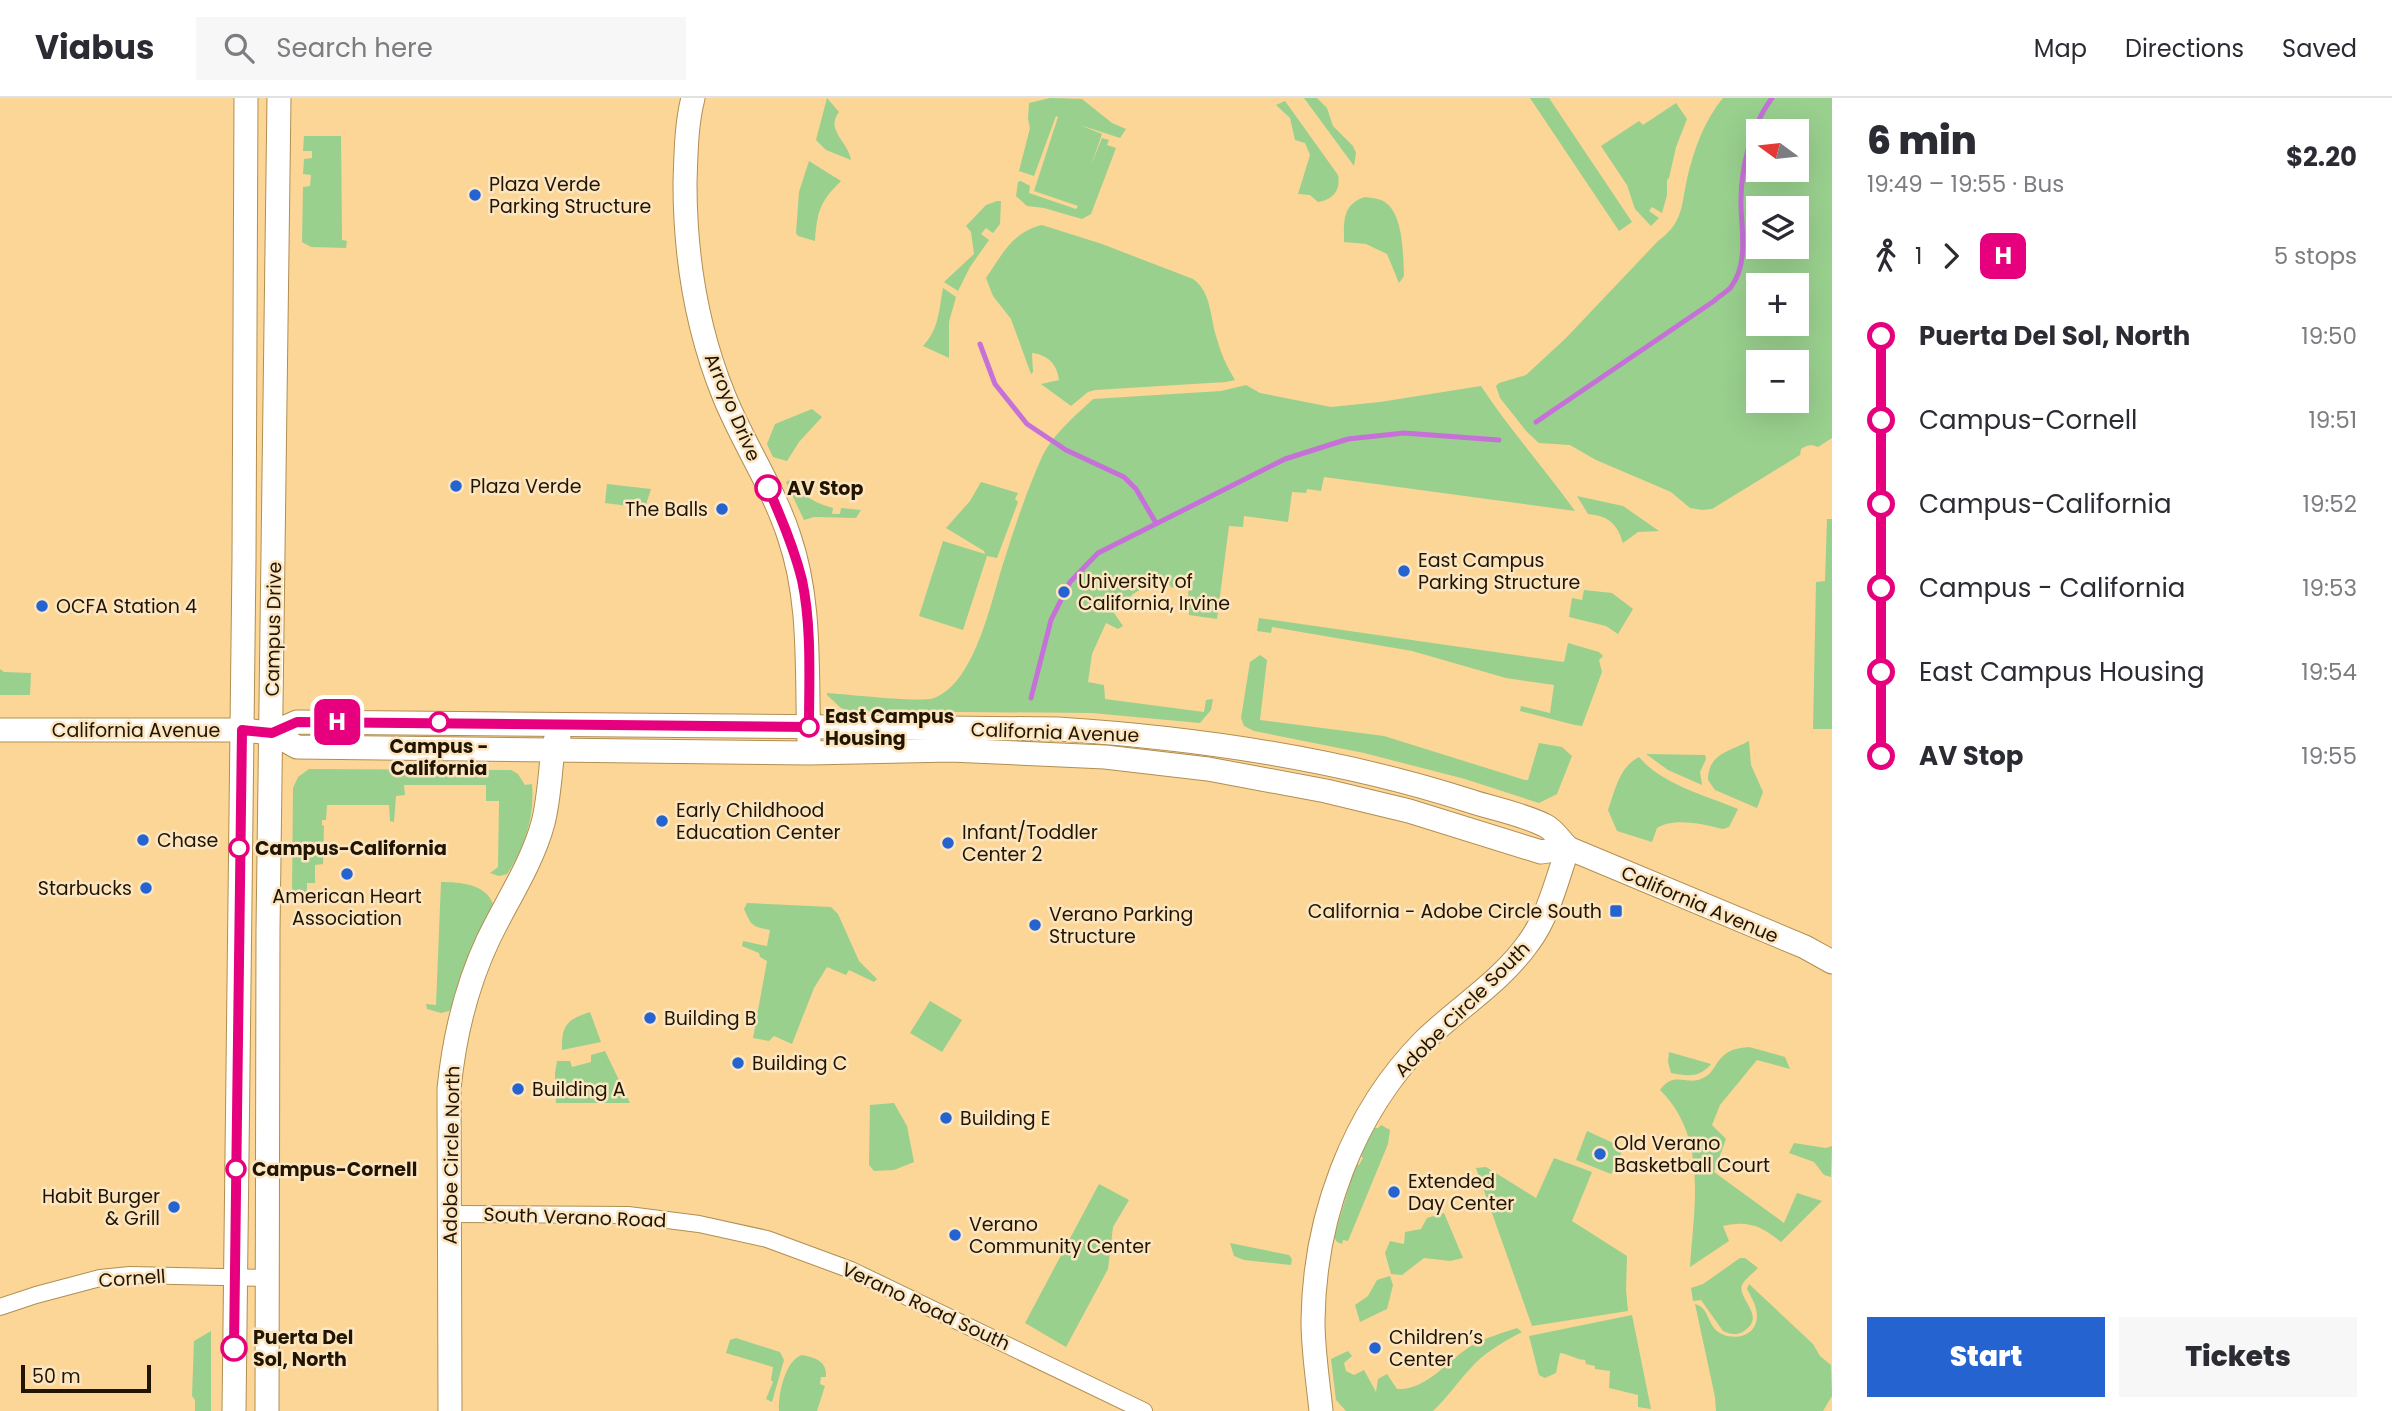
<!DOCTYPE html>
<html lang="en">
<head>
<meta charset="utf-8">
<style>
  :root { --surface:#fff; --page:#f7f7f7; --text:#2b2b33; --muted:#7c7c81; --line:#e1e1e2; --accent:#2564d0 }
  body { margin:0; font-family:Poppins,sans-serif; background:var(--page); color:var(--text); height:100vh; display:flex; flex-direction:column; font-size:26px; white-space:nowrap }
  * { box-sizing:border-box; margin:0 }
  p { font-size:23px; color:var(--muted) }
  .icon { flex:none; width:38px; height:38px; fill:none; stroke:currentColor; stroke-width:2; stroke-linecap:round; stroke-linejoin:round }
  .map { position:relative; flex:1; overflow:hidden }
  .drawer { display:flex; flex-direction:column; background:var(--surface); width:560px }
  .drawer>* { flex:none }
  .badge { padding:0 14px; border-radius:10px; font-size:24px; line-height:46px }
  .needle { width:46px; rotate:285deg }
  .tools { position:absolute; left:1746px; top:21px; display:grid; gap:14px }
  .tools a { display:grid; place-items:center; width:63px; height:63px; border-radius:0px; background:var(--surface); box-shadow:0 7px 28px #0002; font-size:35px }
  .scale { position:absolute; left:21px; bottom:18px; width:130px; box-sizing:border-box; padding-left:7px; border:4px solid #221500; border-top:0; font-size:19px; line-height:24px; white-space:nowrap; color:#221500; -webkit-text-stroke:5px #fce6c1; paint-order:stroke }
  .map>.badge { position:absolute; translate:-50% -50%; box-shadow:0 0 0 4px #fff }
  .legs { display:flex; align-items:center; gap:10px; height:77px; padding:0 35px; font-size:23px }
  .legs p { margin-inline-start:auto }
  .summary { display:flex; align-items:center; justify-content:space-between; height:119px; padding:0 35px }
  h1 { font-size:38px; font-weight:800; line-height:52px }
  .button { display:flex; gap:14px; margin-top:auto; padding:14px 35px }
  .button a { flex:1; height:80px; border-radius:0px; background:var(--accent); color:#fff; font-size:28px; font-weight:800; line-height:80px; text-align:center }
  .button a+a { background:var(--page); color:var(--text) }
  ul { padding:0 35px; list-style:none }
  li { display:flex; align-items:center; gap:24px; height:84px; font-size:26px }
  li i { display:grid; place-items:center; width:10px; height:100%; margin:0 9px; background:currentColor }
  li i::after { content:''; width:18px; height:18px; margin:-9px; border:5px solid; border-radius:50%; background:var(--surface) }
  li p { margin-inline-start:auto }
  li:first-child i { background:linear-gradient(#0000 50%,currentColor 0) }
  li:last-child i { background:linear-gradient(currentColor 50%,#0000 0) }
  header { display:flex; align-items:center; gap:42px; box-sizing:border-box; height:98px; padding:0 35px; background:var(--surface); border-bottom:2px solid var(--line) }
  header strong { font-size:33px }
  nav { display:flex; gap:38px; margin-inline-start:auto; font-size:24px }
  .search { width:490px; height:63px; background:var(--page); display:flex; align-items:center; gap:18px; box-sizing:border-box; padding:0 24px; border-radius:0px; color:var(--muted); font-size:26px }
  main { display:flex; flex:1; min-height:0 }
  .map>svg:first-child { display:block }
  .green { fill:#99d08e; fill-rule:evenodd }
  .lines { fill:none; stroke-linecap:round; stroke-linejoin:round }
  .stream { stroke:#c571d7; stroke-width:5 }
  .street-casing { stroke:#b18e51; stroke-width:18 }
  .secondary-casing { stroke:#b18e51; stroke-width:25 }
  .street { stroke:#fff; stroke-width:16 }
  .secondary { stroke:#fff; stroke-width:23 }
  .line-1-casing { stroke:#fff; stroke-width:16 }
  .line-1 { stroke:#e6007e; stroke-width:10 }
  .poi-dot { fill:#2564d0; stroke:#fce6c1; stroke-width:2.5 }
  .stop-1-dot { fill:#fff; stroke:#e6007e; stroke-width:3.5 }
  .labels { text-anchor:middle; stroke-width:5; stroke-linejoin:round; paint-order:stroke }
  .poi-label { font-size:19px; fill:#221500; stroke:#fce6c1; text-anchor:start }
  .street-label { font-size:19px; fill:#221500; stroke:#fce6c1 }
  .stop-label { font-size:19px; font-weight:bold; fill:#221500; stroke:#fce6c1; text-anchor:start }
</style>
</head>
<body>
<header>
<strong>Viabus</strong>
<div class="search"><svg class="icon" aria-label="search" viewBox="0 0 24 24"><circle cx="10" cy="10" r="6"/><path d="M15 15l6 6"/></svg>Search here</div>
<nav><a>Map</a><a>Directions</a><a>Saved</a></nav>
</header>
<main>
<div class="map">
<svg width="1832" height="1313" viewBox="0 0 1832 1313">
  <rect width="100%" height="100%" fill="#fbd697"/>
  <g class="green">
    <path d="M827 0 839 14C825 32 848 43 851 62L826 52 816 42Z"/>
    <polygon points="1050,0 1082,1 1112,25 1126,31 1120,40 1080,27 1102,36 1091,68 1102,40 1109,42 1107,47 1116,50 1091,116 1082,121 1044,110 1027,108 1016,98 1018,84 1021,83 1030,88 1029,95 1076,111 1078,108 1034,93 1058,19 1056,18 1034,78 1019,73 1030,30 1028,21 1029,5"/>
    <polygon points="1304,0 1317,0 1327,10 1333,28 1353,48 1356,55 1354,68"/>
    <polygon points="1530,0 1549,0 1632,124 1619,133"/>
    <path d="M1723 0H1832V340L1818 349C1811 346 1807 347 1801 351L1800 357 1712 411 1702 412 1690 410 1671 394 1596 362 1570 347 1539 345 1527 334 1500 300 1496 288 1499 285 1526 277 1566 240 1658 143C1683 125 1681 109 1687 81 1694 51 1704 23 1723 0ZM1797 33V72H1759V33ZM1759 110H1797V149H1759ZM1797 187V226H1759V187ZM1797 264V303H1759V264Z"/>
    <path d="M1285 3 1338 77C1341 92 1333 102 1318 104L1310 97 1298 96 1310 57 1305 45 1295 42 1290 20 1276 7Z"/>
    <polygon points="1676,5 1687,21 1676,49 1669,80 1667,82 1667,97 1662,115 1652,109 1649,113 1659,120 1651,128 1635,111 1627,87 1601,48 1639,23 1643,27"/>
    <polygon points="304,38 341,38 342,142 347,143 346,150 311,149 302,144 303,89 310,88 311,77 303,76 304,61 312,60 312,53 303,53"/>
    <path d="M809 63 841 83C820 103 817 114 815 143L798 138 796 135 799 94Z"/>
    <path d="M1365 99C1370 100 1376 100 1381 102 1404 111 1403 157 1404 178L1399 185 1387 156 1366 146 1344 144C1344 124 1342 106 1365 99Z"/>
    <polygon points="997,103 1001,103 1000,126 993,135 986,130 981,136 989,142 970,169 958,193 944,184 974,156 971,134 966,128 986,107"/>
    <path d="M1042 127 1102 146 1193 181C1212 194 1210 221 1217 241 1221 256 1227 269 1235 282L1226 284 1095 292 1088 294 1071 308 1041 286 1059 282C1057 267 1049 257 1032 255L1033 274 1031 276 1011 221 993 198 986 180C1002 157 1012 134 1042 127Z"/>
    <path d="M943 190 956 199 949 224V260L923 248C939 231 939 212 943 190Z"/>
    <path d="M1246 287 1260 295 1331 309 1380 304 1481 288C1510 332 1545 371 1575 413L1324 379 1321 393 1307 391 1306 395 1292 394 1288 424 1244 418 1243 429 1229 428 1217 521 1189 517 1188 489 1182 482 1172 490 1163 478 1133 496 1114 515 1123 528 1118 531 1106 525 1092 556 1088 584 1104 587 1105 601 1204 614 1206 602 1213 601 1211 612 1200 625 1092 615 849 613 841 610 827 597V595C845 596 922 605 934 600 975 585 991 503 1003 466 1014 431 1026 395 1041 361 1052 337 1074 319 1093 301L1221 293Z"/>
    <polygon points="812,311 822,319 799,344 787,363 773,359 767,346 775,326"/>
    <path d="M790 382C801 397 815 405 833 410L832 416H840L841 410 861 412 856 420 814 419 804 422 786 384Z"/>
    <polygon points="981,384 1018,395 1015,401 1018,404 997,460 987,458 963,532 919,518 943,443 985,456 984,453 946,430 970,403"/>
    <polygon points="607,386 651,391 645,410 605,405"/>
    <path d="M1577 398 1623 408 1659 433 1638 434 1623 445C1617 425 1608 418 1588 416Z"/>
    <polygon points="1827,421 1832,421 1832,631 1813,631 1816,484 1825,483"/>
    <polygon points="1584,492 1612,495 1633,511 1618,536 1606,528 1569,519 1572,500 1582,502"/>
    <polygon points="1259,520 1564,564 1568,545 1599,554 1603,558 1599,562 1602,574 1582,628 1575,627 1520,613 1521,608 1550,615 1554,587 1506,580 1412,553 1272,529 1271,535 1257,533"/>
    <polygon points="1260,557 1267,562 1260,622 1384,638 1525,682 1528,682 1539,645 1562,649 1572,658 1557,696 1539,705 1465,681 1364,655 1254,633 1244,628 1241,620 1250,564"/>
    <polygon points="0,571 4,574 31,575 30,597 0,597"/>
    <path d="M1749 643 1751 667 1763 694 1757 710 1715 692 1708 682C1708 655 1731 653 1749 643Z"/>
    <polygon points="1646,656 1705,657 1706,661 1700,674 1702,687 1668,672"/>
    <path d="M1639 659C1663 687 1705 697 1738 711L1729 729 1723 731C1703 726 1675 719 1657 730L1652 744 1617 733 1608 712C1615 693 1619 669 1639 659Z"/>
    <path d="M309 671 511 672 518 676 525 687 532 686C535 717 525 750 507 776L499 778 490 775 498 769 499 703H486V687H404L405 697 396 698 394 724 390 723 389 707H327L326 722H322V727L324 728 323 766 315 767V785H307V795H292L293 690 298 679Z"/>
    <path d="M441 784C460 784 486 786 493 806L476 842 454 906 449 913 441 915 427 911 426 906 436 907Z"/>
    <path d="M747 805 831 809 838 816 859 863 877 881 874 884 849 872 846 877 827 869 814 890 792 946 774 938 769 943 753 940 767 863 760 859 759 855 742 848 743 843 767 848 770 832C752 828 752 829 744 811Z"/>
    <polygon points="930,903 962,922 942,954 910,935"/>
    <path d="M590 914 601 944 562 952C561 927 568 921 590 914Z"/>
    <path d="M1749 949 1785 959 1790 971 1757 962 1720 1007 1712 1027 1726 1041 1714 1074 1784 1125 1797 1095 1822 1103 1781 1144C1762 1128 1748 1122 1723 1128L1729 1143 1690 1169C1694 1108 1708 1039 1660 992 1675 971 1687 990 1705 979 1713 975 1716 964 1723 958 1730 951 1740 950 1749 949Z"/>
    <polygon points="605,953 630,1005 556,1005 555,975 557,963 570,963 572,969 591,964 591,957"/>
    <path d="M1669 954 1711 966C1700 980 1687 978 1671 975L1668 964Z"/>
    <polygon points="894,1005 907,1028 914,1064 894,1072 874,1073 869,1067 870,1007"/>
    <polygon points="1381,1027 1390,1032 1388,1046 1348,1143 1343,1142 1342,1146 1337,1144 1334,1139 1356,1066 1359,1067 1363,1060 1360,1057 1375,1030 1378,1030"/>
    <polygon points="1587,1033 1624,1050 1611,1076 1576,1062"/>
    <polygon points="1794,1045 1826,1050 1832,1048 1831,1079 1824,1077 1814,1064 1789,1055"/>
    <polygon points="1554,1060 1592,1074 1572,1123 1627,1158 1626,1192 1628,1213 1532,1228 1476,1070 1486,1069 1536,1100"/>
    <polygon points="1099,1086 1129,1102 1113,1129 1108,1171 1066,1249 1025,1225"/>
    <polygon points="1444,1115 1463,1160 1450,1163 1424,1160 1402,1177 1391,1176 1385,1155 1390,1143 1404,1146 1405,1134 1421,1131 1427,1120"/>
    <polygon points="1230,1145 1289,1157 1292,1161 1291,1167 1244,1162 1234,1158"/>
    <path d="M1740 1160H1745L1758 1170C1753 1175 1745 1181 1742 1187 1737 1201 1767 1218 1744 1233 1737 1238 1730 1236 1723 1233L1701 1202 1693 1203 1691 1190 1703 1186Z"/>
    <polygon points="1390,1178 1393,1187 1387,1211 1360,1224 1355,1207 1368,1198 1377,1182"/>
    <path d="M1749 1186 1813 1246 1820 1258 1831 1267 1832 1298 1823 1313H1716L1715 1299 1695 1206C1710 1210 1707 1228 1720 1235 1738 1245 1762 1235 1756 1211 1755 1205 1750 1197 1747 1191Z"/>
    <path d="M1632 1217 1651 1311 1638 1309V1297L1609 1290 1610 1273 1595 1271V1268L1586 1266 1585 1262C1574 1261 1570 1256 1560 1255L1556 1275 1545 1280 1539 1277 1529 1238Z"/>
    <path d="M1517 1230 1522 1234C1503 1244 1483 1255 1469 1272 1456 1286 1447 1300 1433 1313H1346L1336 1302 1331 1261 1348 1253 1352 1258 1344 1265 1346 1273 1354 1277 1364 1272 1376 1294 1378 1281 1387 1276 1397 1291C1426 1293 1448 1262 1471 1248 1485 1240 1502 1235 1517 1230Z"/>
    <polygon points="211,1233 211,1313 195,1313 195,1302 192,1298 194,1243"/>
    <polygon points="736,1240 780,1254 784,1262 772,1304 766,1301 773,1284 771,1282 773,1269 726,1255 730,1242"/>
    <path d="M802 1257C816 1260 827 1263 826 1279H821L820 1286 825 1288 817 1313H779C778 1297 785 1262 802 1257Z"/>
  </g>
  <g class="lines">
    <g class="stream">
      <polyline points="980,246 995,286 1027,326 1066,352 1124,379 1136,391 1156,425"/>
      <path d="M1536 324 1714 203C1719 198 1727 194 1731 189 1748 166 1742 135 1741 109 1740 74 1750 29 1772 0"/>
      <polyline points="1031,600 1051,522 1070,484 1098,455 1285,361 1348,341 1404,335 1499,342"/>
    </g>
    <g class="street-casing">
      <g id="street">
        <polyline points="450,1116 628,1117 699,1126 767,1141 851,1172 1144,1313"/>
        <polyline points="0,1209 36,1197 100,1180 130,1177 267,1180"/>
      </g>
    </g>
    <g class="secondary-casing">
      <g id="secondary">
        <path d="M693 0C686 27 686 57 685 85 685 158 696 229 724 298 743 345 773 389 789 438 812 505 806 574 809 643"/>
        <polyline points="0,632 242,632 272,635 297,649 810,655 951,652 1105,659 1208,671 1326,693 1409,713 1541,754 1568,750"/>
        <path d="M272 635 297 624 1058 631C1198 640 1337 660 1470 703 1494 711 1523 716 1546 728 1554 732 1561 743 1568 750L1805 849 1832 864"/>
        <polyline points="234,1313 244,461 246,0"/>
        <polyline points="267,1313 268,833 279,0"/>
        <path d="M450 1313 449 991C454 940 466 889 488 842 506 804 532 766 543 725 549 702 550 676 553 651L555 643 559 641"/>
        <path d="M1321 1313C1318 1283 1313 1253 1313 1223 1314 1121 1352 1015 1425 942 1459 909 1502 883 1529 844 1549 817 1557 781 1568 750"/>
      </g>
    </g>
    <use href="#street" class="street"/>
    <use href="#secondary" class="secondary"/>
  </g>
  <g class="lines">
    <g class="line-1-casing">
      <path id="line-1" d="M234 1250 242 632 272 635 297 624 809 629C809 582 812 529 802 482 794 450 782 421 768 390"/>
    </g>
    <use href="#line-1" class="line-1"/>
  </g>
  <g class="poi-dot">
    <circle cx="475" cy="97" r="7"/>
    <circle cx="456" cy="388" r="7"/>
    <circle cx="722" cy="411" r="7"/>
    <circle cx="1404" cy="473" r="7"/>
    <circle cx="1064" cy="494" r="7"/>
    <circle cx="42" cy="508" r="7"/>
    <circle cx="662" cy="723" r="7"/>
    <circle cx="143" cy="742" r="7"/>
    <circle cx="948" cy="745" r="7"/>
    <circle cx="347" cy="776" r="7"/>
    <circle cx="146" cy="790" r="7"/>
    <rect x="1609" y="806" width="14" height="14" rx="3.5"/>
    <circle cx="1035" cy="827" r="7"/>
    <circle cx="650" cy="920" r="7"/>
    <circle cx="738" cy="965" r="7"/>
    <circle cx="518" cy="991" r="7"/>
    <circle cx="946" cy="1020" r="7"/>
    <circle cx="1600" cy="1056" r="7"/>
    <circle cx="1394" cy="1094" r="7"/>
    <circle cx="174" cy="1109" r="7"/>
    <circle cx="955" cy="1137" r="7"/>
    <circle cx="1375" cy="1250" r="7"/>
  </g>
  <g class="stop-1-dot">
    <circle cx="768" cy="390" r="12"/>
    <circle cx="439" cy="624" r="9"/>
    <circle cx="809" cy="629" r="9"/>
    <circle cx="239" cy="750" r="9"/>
    <circle cx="236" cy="1071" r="9"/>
    <circle cx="234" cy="1250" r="12"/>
  </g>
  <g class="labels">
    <g class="poi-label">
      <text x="489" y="93">Plaza Verde<tspan x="489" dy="22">Parking Structure</tspan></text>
      <text x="470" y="395">Plaza Verde</text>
      <text x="708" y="418" text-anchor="end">The Balls</text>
      <text x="1418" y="469">East Campus<tspan x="1418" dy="22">Parking Structure</tspan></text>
      <text x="1078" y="490">University of<tspan x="1078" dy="22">California, Irvine</tspan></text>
      <text x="56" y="515">OCFA Station 4</text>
      <text x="676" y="719">Early Childhood<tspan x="676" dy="22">Education Center</tspan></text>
      <text x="962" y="741">Infant/Toddler<tspan x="962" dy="22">Center 2</tspan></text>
      <text x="157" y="749">Chase</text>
      <text x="132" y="797" text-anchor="end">Starbucks</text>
      <text x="347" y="805" text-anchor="middle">American Heart<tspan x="347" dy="22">Association</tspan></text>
      <text x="1602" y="820" text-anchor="end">California - Adobe Circle South</text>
      <text x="1049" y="823">Verano Parking<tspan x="1049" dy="22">Structure</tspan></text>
      <text x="664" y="927">Building B</text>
      <text x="752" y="972">Building C</text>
      <text x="532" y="998">Building A</text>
      <text x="960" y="1027">Building E</text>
      <text x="1614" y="1052">Old Verano<tspan x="1614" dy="22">Basketball Court</tspan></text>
      <text x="1408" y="1090">Extended<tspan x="1408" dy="22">Day Center</tspan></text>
      <text x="160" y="1105" text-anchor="end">Habit Burger<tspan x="160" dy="22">&amp; Grill</tspan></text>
      <text x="969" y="1133">Verano<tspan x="969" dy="22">Community Center</tspan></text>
      <text x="1389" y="1246">Children’s<tspan x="1389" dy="22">Center</tspan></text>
    </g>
    <g class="street-label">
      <text transform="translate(733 309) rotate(67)" y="7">Arroyo Drive</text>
      <text transform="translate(273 531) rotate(-89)" y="7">Campus Drive</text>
      <text x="136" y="639">California Avenue</text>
      <text transform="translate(1055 634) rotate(2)" y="7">California Avenue</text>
      <text transform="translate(1700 806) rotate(23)" y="7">California Avenue</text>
      <text transform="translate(1462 911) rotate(-45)" y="7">Adobe Circle South</text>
      <text transform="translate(451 1057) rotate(-89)" y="7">Adobe Circle North</text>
      <text transform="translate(575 1119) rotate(2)" y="7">South Verano Road</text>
      <text transform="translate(132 1180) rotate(-4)" y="7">Cornell</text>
      <text transform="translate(926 1208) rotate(25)" y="7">Verano Road South</text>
    </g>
    <g class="stop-label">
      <text x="787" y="397">AV Stop</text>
      <text x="825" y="625">East Campus<tspan x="825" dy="22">Housing</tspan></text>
      <text x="439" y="655" text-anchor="middle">Campus -<tspan x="439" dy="22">California</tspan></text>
      <text x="255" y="757">Campus-California</text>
      <text x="252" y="1078">Campus-Cornell</text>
      <text x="253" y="1246">Puerta Del<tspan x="253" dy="22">Sol, North</tspan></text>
    </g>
  </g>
</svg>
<div class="tools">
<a><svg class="needle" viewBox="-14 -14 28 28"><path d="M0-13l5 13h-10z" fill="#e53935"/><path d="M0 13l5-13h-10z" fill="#7c7c81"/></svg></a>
<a><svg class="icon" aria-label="layers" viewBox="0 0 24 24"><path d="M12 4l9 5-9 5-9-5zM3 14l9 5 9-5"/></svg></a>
<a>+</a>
<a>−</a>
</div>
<div class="scale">50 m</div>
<b class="badge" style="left:337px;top:624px;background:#e6007e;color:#fff">H</b>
</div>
<section class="drawer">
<div class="summary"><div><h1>6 min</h1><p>19:49 – 19:55 · Bus</p></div><b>$2.20</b></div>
<div class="legs"><svg class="icon" aria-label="walk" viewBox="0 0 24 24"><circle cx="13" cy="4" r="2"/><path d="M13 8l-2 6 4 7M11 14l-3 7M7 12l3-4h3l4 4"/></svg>1<svg class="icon" aria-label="forward" viewBox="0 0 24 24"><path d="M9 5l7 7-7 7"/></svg><b class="badge" style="background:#e6007e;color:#fff">H</b><p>5 stops</p></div>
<ul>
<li><i style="color:#e6007e"></i><b>Puerta Del Sol, North</b><p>19:50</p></li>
<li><i style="color:#e6007e"></i><span>Campus-Cornell</span><p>19:51</p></li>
<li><i style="color:#e6007e"></i><span>Campus-California</span><p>19:52</p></li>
<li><i style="color:#e6007e"></i><span>Campus - California</span><p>19:53</p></li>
<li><i style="color:#e6007e"></i><span>East Campus Housing</span><p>19:54</p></li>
<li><i style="color:#e6007e"></i><b>AV Stop</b><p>19:55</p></li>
</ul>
<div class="button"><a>Start</a><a>Tickets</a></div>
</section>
</main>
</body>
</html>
